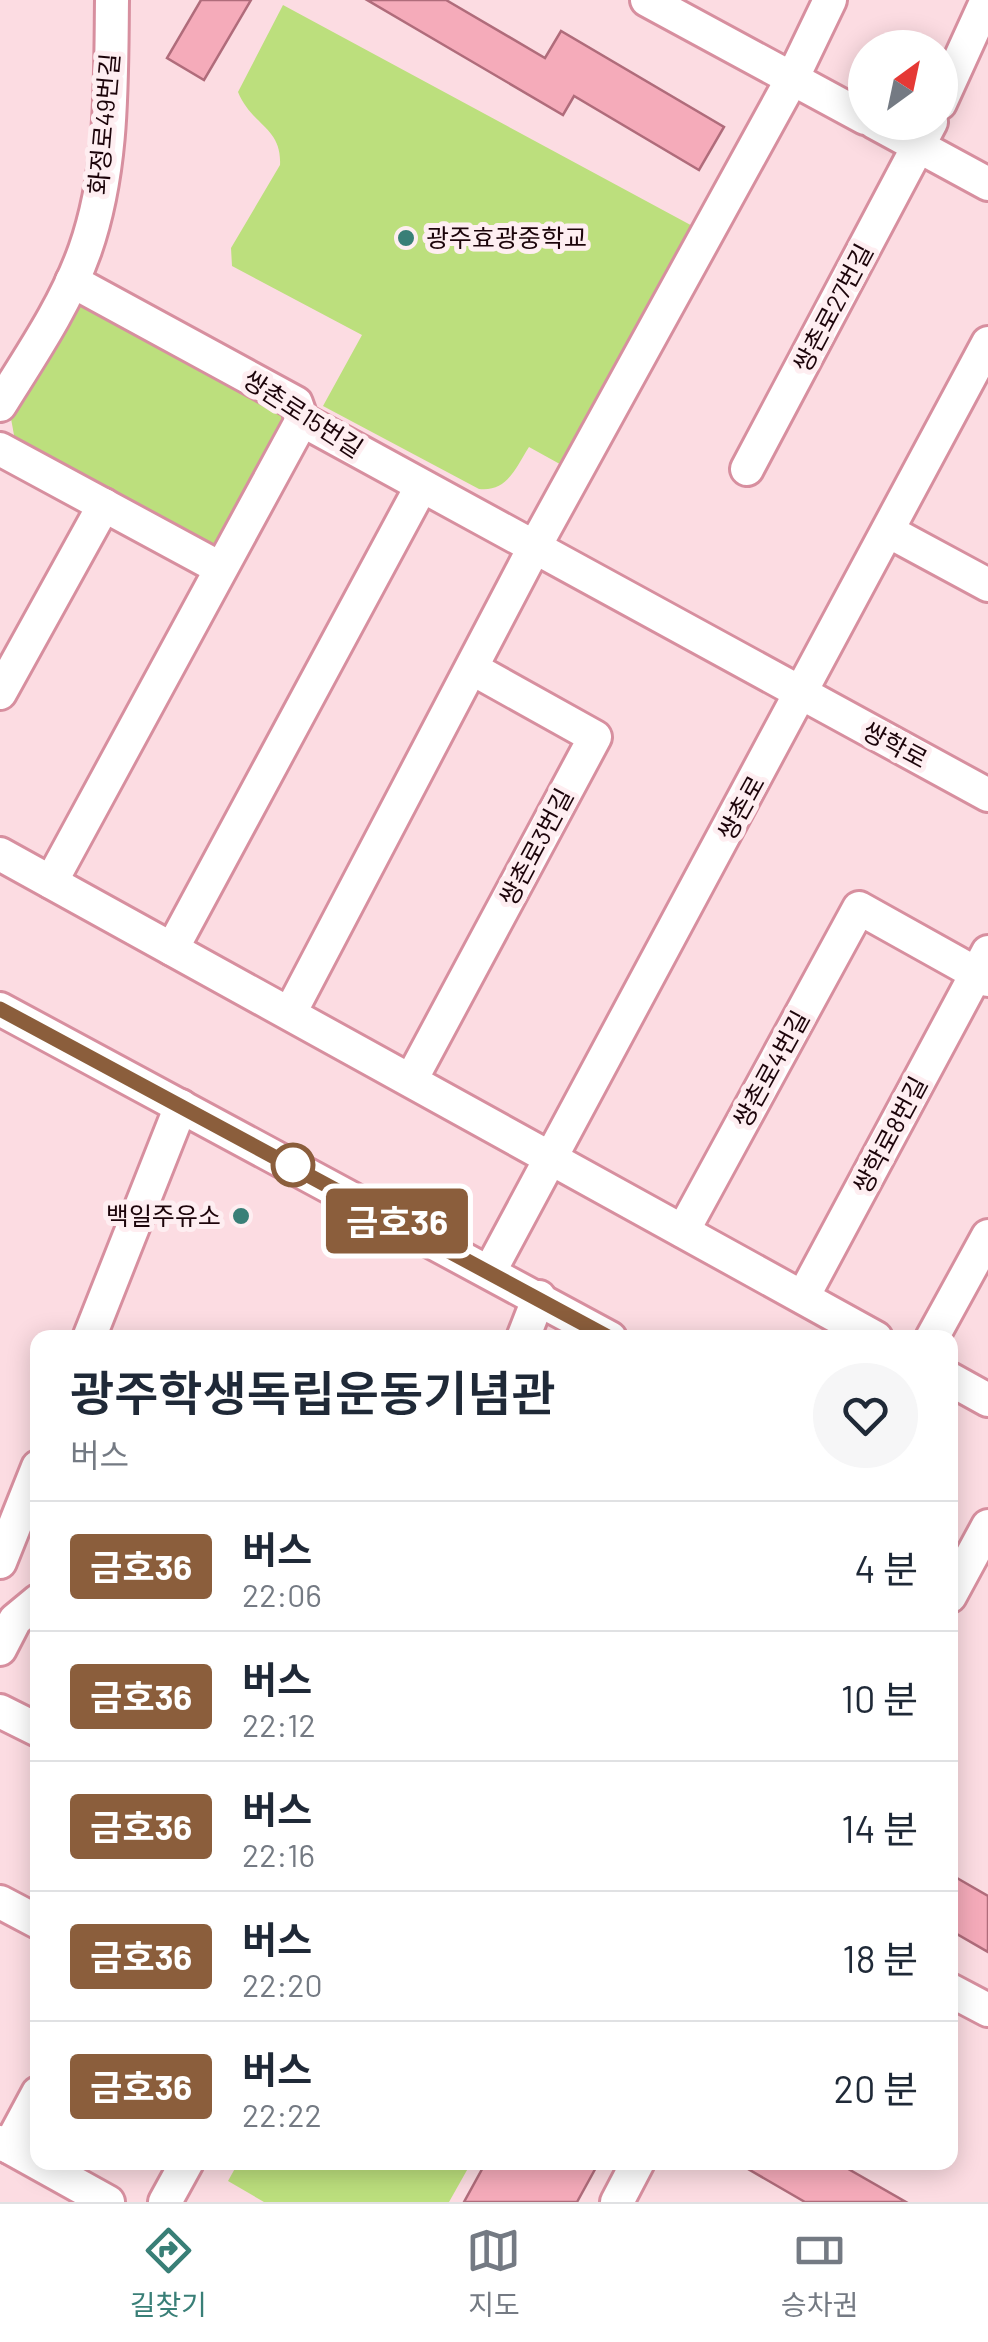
<!DOCTYPE html>
<html lang="ko">
<head>
<meta charset="utf-8">
<style>
  :root { --surface:#fff; --page:#f6f6f7; --text:#1f2937; --muted:#747a83; --line:#e0e1e3; --accent:#397f77 }
  body { margin:0; font-family:Barlow,"Noto Sans KR",sans-serif; background:var(--page); color:var(--text); height:100vh; display:flex; flex-direction:column; font-size:38px; white-space:nowrap }
  * { box-sizing:border-box; margin:0 }
  p { font-size:32px; color:var(--muted) }
  .icon { flex:none; width:55px; height:55px; fill:none; stroke:currentColor; stroke-width:2; stroke-linecap:round; stroke-linejoin:round }
  .map { position:relative; flex:1; overflow:hidden }
  .sheet { position:absolute; left:30px; top:1330px; width:928px; height:840px; display:flex; flex-direction:column; background:var(--surface); border-radius:20px; box-shadow:0 5px 25px #0003 }
  .sheet>* { flex:none }
  .badge { padding:0 20px; border-radius:8px; font-size:35px; line-height:65px }
  .needle { width:65px; rotate:33deg }
  .buttons { position:absolute; left:848px; top:30px; display:grid; gap:20px }
  .buttons a { display:grid; place-items:center; width:110px; height:110px; border-radius:50%; background:var(--surface); box-shadow:0 5px 25px #0003; font-size:50px }
  .map>.badge { position:absolute; translate:-50% -50%; box-shadow:0 0 0 5px #fff }
  .round { display:grid; place-items:center; flex:none; width:105px; height:105px; border-radius:52px; background:var(--page) }
  .summary { display:flex; align-items:center; justify-content:space-between; height:170px; padding:0 40px }
  h1 { font-size:48px; font-weight:600; line-height:75px }
  ul { padding:0; list-style:none }
  li { display:flex; align-items:center; gap:30px; height:130px; padding:0 40px; border-top:2px solid var(--line) }
  li div { flex:1 }
  li b { display:block; font-size:38px }
  li em { font-style:normal }
  li .badge { min-width:110px; font-weight:700; text-align:center }
  .menu { display:flex; justify-content:space-around; align-items:center; height:140px; border-top:2px solid var(--line); background:var(--surface); font-size:28px; color:var(--muted) }
  .menu a { display:grid; justify-items:center; gap:5px }
  .menu .on { color:var(--accent) }
  .map>svg:first-child { display:block }
  .green { fill:#bcdf7d }
  .building { fill:#f5abba; stroke:#b06c7b; stroke-width:2.5 }
  .lines { fill:none; stroke-linecap:round; stroke-linejoin:round }
  .minor-casing { stroke:#d78f9f; stroke-width:38 }
  .minor { stroke:#fff; stroke-width:32 }
  .line-casing { stroke:#fff; stroke-width:22 }
  .line { stroke:#8b5e3c; stroke-width:15 }
  .poi-dot { fill:#397f77; stroke:#feeef1; stroke-width:4 }
  .stop-dot { fill:#fff; stroke:#8b5e3c; stroke-width:5 }
  .labels { text-anchor:middle; stroke-width:10; stroke-linejoin:round; paint-order:stroke }
  .street-label { font-size:25px; fill:#1c040a; stroke:#feeef1 }
  .poi-label { font-size:25px; fill:#1c040a; stroke:#feeef1; text-anchor:start }
</style>
</head>
<body>
<div class="map">
<svg width="988" height="2202" viewBox="0 0 988 2202">
  <rect width="100%" height="100%" fill="#fcdce2"/>
  <g class="green">
    <path d="M283 5 698 229 567 468 529 447C515 469 507 492 479 489L323 406 362 335 232 266 231 248 280 165C282 127 252 126 238 92Z"/>
    <polygon points="83,295 293,412 219,548 204,552 16,446 10,413"/>
    <polygon points="238,2163 238,2162 471,2163 449,2202 264,2202 228,2181"/>
  </g>
  <g class="building">
    <polygon points="201,0 251,0 204,80 167,58"/>
    <polygon points="367,0 446,0 545,58 561,31 724,127 699,170 574,96 563,115"/>
    <polygon points="950,1874 988,1896 988,1952 950,1930"/>
    <polygon points="486,2162 599,2162 577,2202 464,2202"/>
    <polygon points="736,2162 836,2162 906,2202 805,2202"/>
  </g>
  <g class="lines">
    <g class="minor-casing">
      <g id="minor">
        <polyline points="647,0 865,118"/>
        <polyline points="940,103 987,0"/>
        <polyline points="874,122 988,184"/>
        <polyline points="72,281 296,403 302,420 988,795"/>
        <path d="M0 405C31 355 65 306 85 250 113 170 111 84 112 0"/>
        <polyline points="0,449 220,568"/>
        <polyline points="747,469 931,122"/>
        <polyline points="888,531 988,585"/>
        <polyline points="0,693 104,505"/>
        <polyline points="0,854 876,1338"/>
        <polyline points="51,882 302,420"/>
        <polyline points="172,949 421,487"/>
        <polyline points="0,1009 610,1338"/>
        <polyline points="290,1013 534,548 792,79 830,0"/>
        <polyline points="411,1080 595,737 473,669"/>
        <polyline points="683,1231 859,908 988,980"/>
        <polyline points="490,1271 988,343"/>
        <polyline points="803,1297 988,952"/>
        <polyline points="89,1338 181,1106"/>
        <polyline points="523,1338 539,1297"/>
        <polyline points="932,1338 988,1236"/>
        <polyline points="950,1379 988,1400"/>
        <polyline points="0,1562 38,1467"/>
        <polyline points="950,1596 988,1526"/>
        <polyline points="0,1649 15,1620 38,1601"/>
        <polyline points="0,1711 38,1730"/>
        <polyline points="0,1902 38,1922"/>
        <polyline points="950,1990 988,2010"/>
        <polyline points="0,2142 108,2202"/>
        <polyline points="9,2147 38,2093"/>
        <polyline points="165,2202 187,2162"/>
        <polyline points="617,2202 638,2162"/>
      </g>
    </g>
    <use href="#minor" class="minor"/>
  </g>
  <g class="lines">
    <g class="line-casing">
      <polyline id="line" points="0,1009 610,1338"/>
    </g>
    <use href="#line" class="line"/>
  </g>
  <g class="poi-dot">
    <circle cx="406" cy="238" r="10"/>
    <circle cx="241" cy="1216" r="10"/>
  </g>
  <circle class="stop-dot" cx="293" cy="1165" r="20"/>
  <g class="labels">
    <g class="street-label">
      <text transform="translate(104 124) rotate(-85)" y="9">화정로49번길</text>
      <text transform="translate(833 308) rotate(-62)" y="9">쌍촌로27번길</text>
      <text transform="translate(303 414) rotate(33)" y="9">쌍촌로15번길</text>
      <text transform="translate(895 745) rotate(28)" y="9">쌍학로</text>
      <text transform="translate(741 808) rotate(-61)" y="9">쌍촌로</text>
      <text transform="translate(536 847) rotate(-62)" y="9">쌍촌로3번길</text>
      <text transform="translate(771 1069) rotate(-61)" y="9">쌍촌로4번길</text>
      <text transform="translate(890 1135) rotate(-62)" y="9">쌍학로8번길</text>
    </g>
    <g class="poi-label">
      <text x="426" y="247">광주효광중학교</text>
      <text x="221" y="1225" text-anchor="end">백일주유소</text>
    </g>
  </g>
</svg>
<div class="buttons">
<a><svg class="needle" viewBox="-14 -14 28 28"><path d="M0-13l5 13h-10z" fill="#e53935"/><path d="M0 13l5-13h-10z" fill="#747a83"/></svg></a>
</div>
<b class="badge" style="left:397px;top:1221px;background:#8b5e3c;color:#fff">금호36</b>
<section class="sheet">
<div class="summary"><div><h1>광주학생독립운동기념관</h1><p>버스</p></div><a class="round"><svg class="icon" aria-label="heart" viewBox="0 0 24 24"><path d="M12 20l-8-8c-3-5 5-10 8-4 3-6 11-1 8 4z"/></svg></a></div>
<ul>
<li><span class="badge" style="background:#8b5e3c;color:#fff">금호36</span><div><b>버스</b><p>22:06</p></div><em>4 분</em></li>
<li><span class="badge" style="background:#8b5e3c;color:#fff">금호36</span><div><b>버스</b><p>22:12</p></div><em>10 분</em></li>
<li><span class="badge" style="background:#8b5e3c;color:#fff">금호36</span><div><b>버스</b><p>22:16</p></div><em>14 분</em></li>
<li><span class="badge" style="background:#8b5e3c;color:#fff">금호36</span><div><b>버스</b><p>22:20</p></div><em>18 분</em></li>
<li><span class="badge" style="background:#8b5e3c;color:#fff">금호36</span><div><b>버스</b><p>22:22</p></div><em>20 분</em></li>
</ul>
</section>
</div>
<nav class="menu">
<a class="on"><svg class="icon" aria-label="directions" viewBox="0 0 24 24"><path d="M12 3l9 9-9 9-9-9zM9 14v-3h6M13 9l2 2-2 2"/></svg>길찾기</a>
<a><svg class="icon" aria-label="map" viewBox="0 0 24 24"><path d="M3 6l6-2 6 2 6-2v14l-6 2-6-2-6 2zM9 4v14M15 6v14"/></svg>지도</a>
<a><svg class="icon" aria-label="tickets" viewBox="0 0 24 24"><path d="M3 7h18v10H3zM15 7v10"/></svg>승차권</a>
</nav>
</body>
</html>
